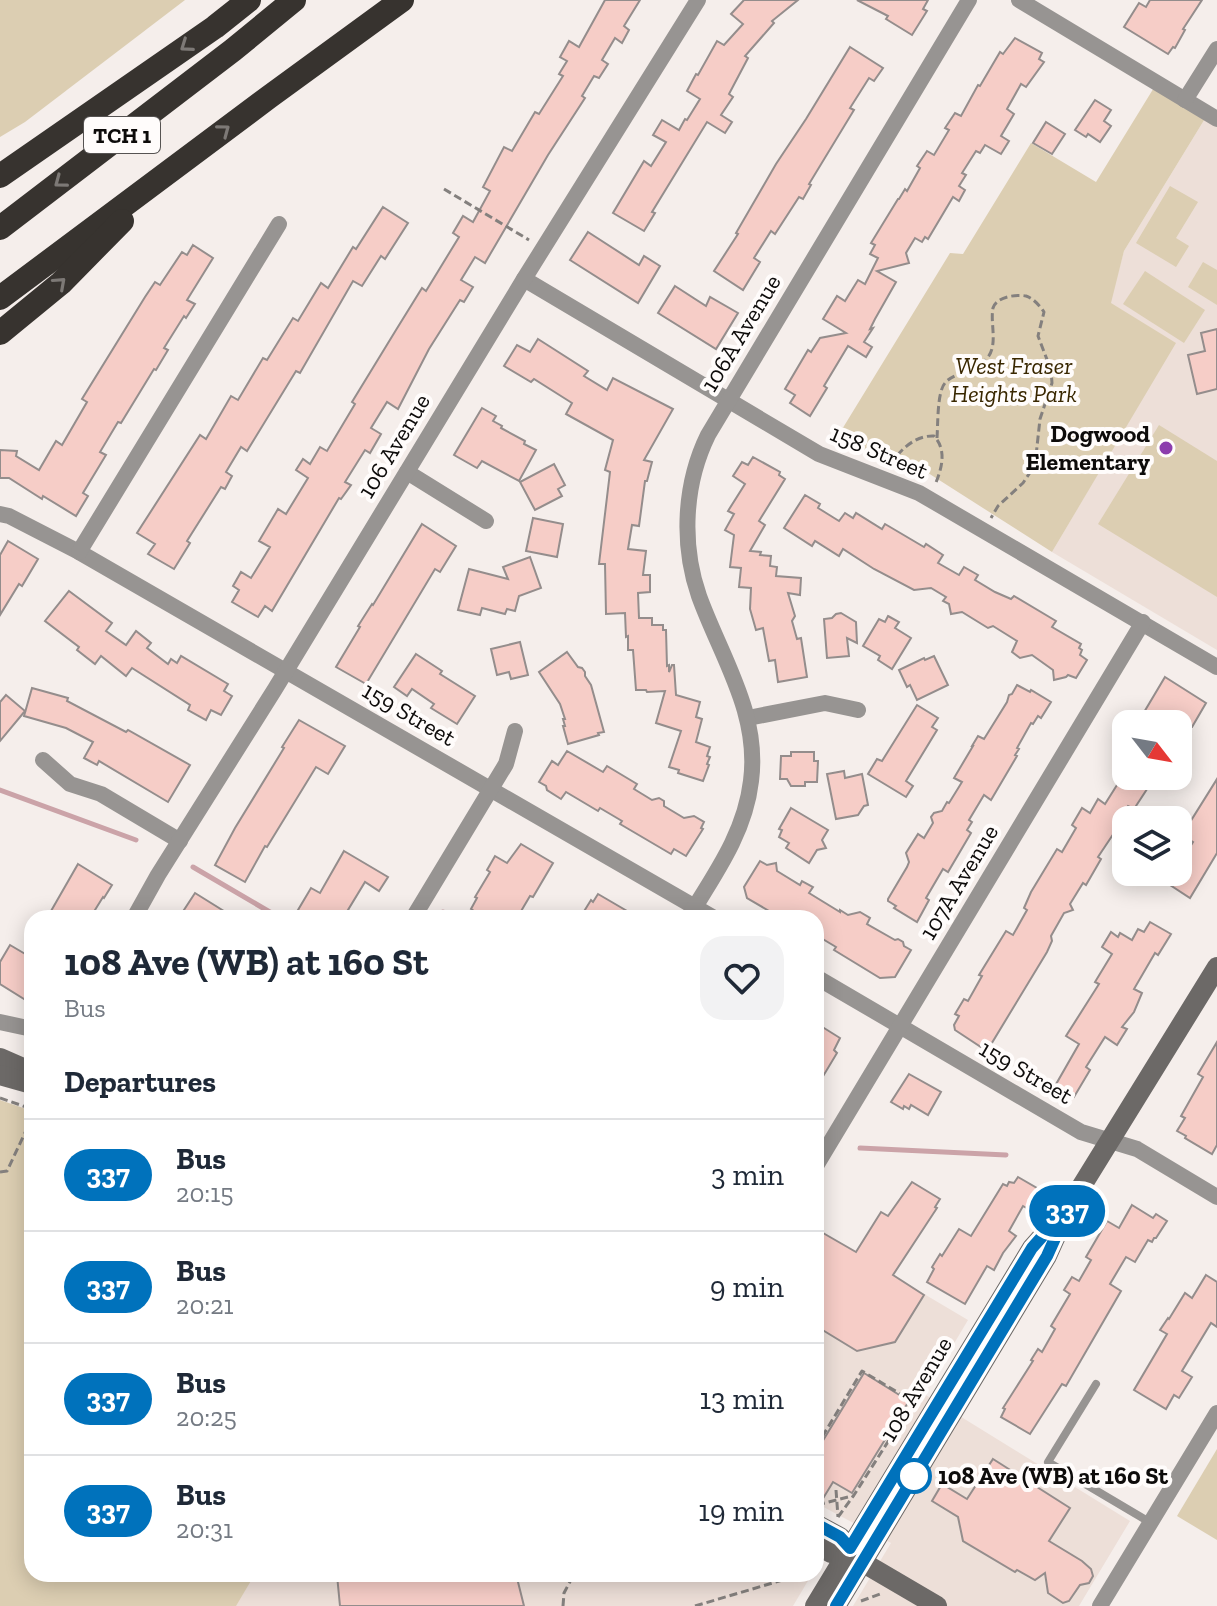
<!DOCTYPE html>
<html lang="en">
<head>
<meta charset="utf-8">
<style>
  :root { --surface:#fff; --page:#f2f2f3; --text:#1f2937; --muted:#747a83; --line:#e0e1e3 }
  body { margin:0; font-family:"Zilla Slab",serif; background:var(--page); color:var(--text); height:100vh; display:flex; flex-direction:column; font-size:30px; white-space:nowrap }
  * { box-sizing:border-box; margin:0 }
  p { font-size:26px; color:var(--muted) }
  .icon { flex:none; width:44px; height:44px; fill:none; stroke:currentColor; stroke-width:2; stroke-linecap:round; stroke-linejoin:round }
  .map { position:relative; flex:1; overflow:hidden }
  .side { position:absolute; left:24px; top:910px; width:800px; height:672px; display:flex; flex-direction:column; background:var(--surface); border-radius:24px; box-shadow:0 4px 20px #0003 }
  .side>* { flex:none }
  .badge { padding:0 16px; border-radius:26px; font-size:28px; line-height:52px }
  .needle { width:52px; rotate:121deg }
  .tools { position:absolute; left:1112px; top:710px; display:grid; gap:16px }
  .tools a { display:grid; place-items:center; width:80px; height:80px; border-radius:16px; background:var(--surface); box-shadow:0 4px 20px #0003; font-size:40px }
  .map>.badge { position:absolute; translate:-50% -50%; box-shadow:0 0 0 4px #fff }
  h2 { padding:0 40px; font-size:30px; line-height:72px }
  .round { display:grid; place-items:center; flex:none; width:84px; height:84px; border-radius:24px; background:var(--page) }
  .summary { display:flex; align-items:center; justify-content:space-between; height:136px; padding:0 40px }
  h1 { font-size:38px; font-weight:700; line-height:60px }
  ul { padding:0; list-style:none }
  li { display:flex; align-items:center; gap:24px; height:112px; padding:0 40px; border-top:2px solid var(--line) }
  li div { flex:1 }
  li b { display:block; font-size:30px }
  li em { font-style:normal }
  li .badge { min-width:88px; font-weight:700; text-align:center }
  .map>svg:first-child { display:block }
  .built { fill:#eddfd8 }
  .green { fill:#dcceb2 }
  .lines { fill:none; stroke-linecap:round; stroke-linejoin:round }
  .stream { stroke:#cba3a8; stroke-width:5 }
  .building { fill:#f6cdc7; stroke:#948d8c; stroke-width:2 }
  .path { stroke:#84807e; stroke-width:3; stroke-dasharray:8 4; stroke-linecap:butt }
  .lane { stroke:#979492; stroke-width:8 }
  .street { stroke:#979492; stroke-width:16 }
  .secondary { stroke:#6c6967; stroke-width:20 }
  .highway { stroke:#37332f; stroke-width:24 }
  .oneway { stroke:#7d7976 }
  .line-casing { stroke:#fff; stroke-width:18 }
  .line { stroke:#0072bc; stroke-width:12 }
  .poi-dot { fill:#8c3dad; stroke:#fffcfb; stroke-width:3 }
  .stop-dot { fill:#fff; stroke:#0072bc; stroke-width:4 }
  .labels { text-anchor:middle; stroke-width:8; stroke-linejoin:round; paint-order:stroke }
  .shield { fill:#fffcfb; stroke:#565352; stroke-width:2 }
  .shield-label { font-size:22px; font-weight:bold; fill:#0d0b0a }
  .street-label { font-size:24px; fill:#0d0b0a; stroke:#fffcfb }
  .park-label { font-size:24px; font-style:italic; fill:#392700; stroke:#fffcfb }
  .poi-label { font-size:24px; font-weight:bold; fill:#0d0b0a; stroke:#fffcfb; text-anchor:end }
  .stop-label { font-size:24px; font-weight:bold; fill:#0d0b0a; stroke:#fffcfb; text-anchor:start }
</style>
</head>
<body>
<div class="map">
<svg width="1217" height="1606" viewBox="0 0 1217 1606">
  <rect width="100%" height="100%" fill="#f5eeeb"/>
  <g class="built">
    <polygon points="1206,117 1217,123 1217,650 1052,552 1175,343 1110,303 1124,251"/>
    <polygon points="816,1230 968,1320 924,1394 1130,1521 1079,1606 853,1606 891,1543 816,1503"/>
    <polygon points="0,1437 32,1574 812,1574 793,1606 0,1606"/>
  </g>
  <g class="green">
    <polygon points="0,0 185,0 25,122 0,137"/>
    <polygon points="1155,86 1206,117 1124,251 1111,303 1176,343 1052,552 903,457 833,444 950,253 963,254 1031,143 1096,182"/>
    <polygon points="1170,186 1198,202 1176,238 1189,246 1176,267 1136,243"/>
    <polygon points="1203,262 1217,270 1217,305 1188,287"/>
    <polygon points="1145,271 1205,310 1184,343 1123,304"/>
    <polygon points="1159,425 1217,461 1217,597 1098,524"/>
    <polygon points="0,1100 32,1111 32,1574 255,1574 236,1606 0,1606"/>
    <polygon points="1217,1449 1217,1540 1177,1516"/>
  </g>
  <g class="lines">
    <g class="stream">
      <polyline points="0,790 136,840"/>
      <polyline points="193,867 280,918"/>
      <polyline points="443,912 454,918"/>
      <polyline points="860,1148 1006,1155"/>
    </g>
  </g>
  <g class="building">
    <polygon points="605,0 640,0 624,26 629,30 622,43 615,38 602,60 608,64 599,78 594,76 582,96 585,98 548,155 485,263 475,257 461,280 473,287 464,302 460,300 429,349 398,409 387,402 371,428 381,434 370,453 365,450 345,482 351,485 341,499 339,498 272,611 265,606 258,617 232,602 239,590 233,586 241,572 251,578 270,547 259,541 278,509 286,514 308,478 296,470 303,459 310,464 320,447 327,451 355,404 352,402 396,330 422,288 426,291 459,237 453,233 463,216 473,222 490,191 483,187 504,147 512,151 535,112 539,114 563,76 559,74 567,61 560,57 569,41 579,47"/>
    <polygon points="744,0 798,0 772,21 774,23 745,56 748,58 729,94 733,97 721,115 732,122 725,133 707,122 652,212 655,213 644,231 613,213 644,161 651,166 666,142 653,135 662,120 679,130 685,119 687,120 700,99 687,91 696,74 698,75 717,41 724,45 743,24 731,14"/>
    <polygon points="857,0 928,0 923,9 927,11 912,35 886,19 888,16"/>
    <polygon points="1150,0 1202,0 1183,29 1185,30 1175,48 1173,47 1168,54 1124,27 1139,3 1146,7"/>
    <polygon points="1015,38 1042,53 1039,59 1044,62 1026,87 1021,84 1007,109 1014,114 1001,136 1009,141 1001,154 985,145 980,153 976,151 962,173 966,175 959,186 965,190 959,201 953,197 928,239 925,237 922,242 915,238 906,253 909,263 877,271 896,282 875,319 870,329 873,328 864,342 872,347 866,357 848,346 824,386 827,388 810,416 790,403 795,395 785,389 808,350 811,352 820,338 846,333 823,319 837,296 845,301 858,280 865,284 878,258 870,254 875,245 871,243 898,199 899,199 905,189 907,191 920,168 917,166 927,151 934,155 949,130 945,128 955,113 961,116 978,85 980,86 1000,52 1003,54"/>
    <polygon points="850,47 883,68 874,81 869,78 850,108 854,110 809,184 811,185 803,199 799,197 775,234 771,231 754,258 760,262 743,290 714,271 738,234 736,233 776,164 806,119"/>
    <polygon points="1095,100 1111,110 1104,121 1111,126 1100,142 1088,134 1086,137 1075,130"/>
    <polygon points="1046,122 1065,134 1052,154 1033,143"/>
    <polygon points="383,207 408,223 385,259 381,256 362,286 353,281 300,373 296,371 247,451 241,447 226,472 232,476 225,489 221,487 187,541 190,543 174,569 148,554 155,544 137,533 200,435 206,439 231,396 238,400 263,358 267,360 293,318 298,321 321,283 328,288 353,247 356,249"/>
    <polygon points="588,232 639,265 644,256 660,266 638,303 570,260"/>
    <polygon points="193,245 213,258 187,300 195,304 186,318 184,316 164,348 168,350 156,370 154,369 121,423 118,422 100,452 106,455 83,493 88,496 76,516 43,496 42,499 9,478 0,478 0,450 17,451 16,456 39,470 56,441 62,445 87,402 82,399 145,297 155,282 160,285 182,252 187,255"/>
    <polygon points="675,286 706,306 710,297 738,313 716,349 658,313"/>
    <polygon points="1217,329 1217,389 1197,394 1188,355 1205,351 1201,333"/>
    <polygon points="538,339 588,371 584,376 607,390 613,378 673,409 644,460 652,462 647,481 645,481 639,526 632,525 628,549 646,551 643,575 650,575 650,592 638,593 639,618 652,618 652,625 663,625 663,630 666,630 667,666 669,665 669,672 672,665 674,665 676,695 700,702 696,717 702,719 696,742 710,747 707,756 710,757 707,764 709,765 703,781 678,773 679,770 669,767 681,731 656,723 665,691 647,692 646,690 636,690 633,650 628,650 628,636 626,637 625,613 606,614 605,564 599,564 610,472 605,470 613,440 566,414 572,403 534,379 531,382 504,366 517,345 530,352"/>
    <polygon points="482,408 496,416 493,421 502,426 501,428 525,441 524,444 536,450 519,481 482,461 477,468 454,455"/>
    <polygon points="753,457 780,472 779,475 785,479 759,521 765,525 750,551 761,552 760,555 771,556 770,566 777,567 776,576 801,578 800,595 788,593 795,616 792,621 797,639 801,638 807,677 778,682 775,660 769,661 763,628 756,630 750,609 751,588 739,587 741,568 730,567 734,535 725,530 734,514 728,511 745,484 733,476 742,462 748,465"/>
    <polygon points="554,464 565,485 558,489 562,496 535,510 520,482"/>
    <polygon points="805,495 820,504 818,508 839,521 845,513 853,518 856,513 882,529 885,524 924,547 926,544 943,555 938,563 959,575 964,567 978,575 975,580 995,592 1011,599 1014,596 1056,621 1052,627 1081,644 1079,648 1082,650 1080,655 1087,660 1076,678 1068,675 1066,677 1054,680 1053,670 1032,655 1020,658 1012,652 1017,641 993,626 988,628 962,612 951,614 949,604 943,601 946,597 931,588 914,590 874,569 843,549 839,556 815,541 812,546 784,528"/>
    <polygon points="533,518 563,524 557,557 526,551"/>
    <polygon points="422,524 456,546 440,572 435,569 366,684 336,667 360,627 358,626 372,604 373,605"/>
    <polygon points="8,541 38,559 22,586 19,584 0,615 0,555"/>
    <polygon points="530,557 541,588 519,596 515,611 507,609 505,614 482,608 480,615 458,610 469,569 508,579 503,567"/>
    <polygon points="69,591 112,623 106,631 126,645 136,631 151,643 147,648 168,664 171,659 177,663 181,656 228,684 224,691 232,696 221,715 211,710 206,720 188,710 190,705 132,668 126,676 101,656 95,664 77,650 79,647 45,621"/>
    <polygon points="841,613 856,622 857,643 847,638 849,656 827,658 824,619 832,618 836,614"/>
    <polygon points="888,616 899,622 895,628 911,638 892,669 878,660 880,656 863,646 879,619 885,622"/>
    <polygon points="520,642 528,675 511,679 509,672 497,675 491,649"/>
    <polygon points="567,652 578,667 582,668 585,672 585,676 591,685 604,732 598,733 599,735 568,744 563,726 565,726 563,719 565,719 560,704 539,672"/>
    <polygon points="416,654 442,671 440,674 475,696 457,724 431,708 434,704 412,689 407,696 394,687"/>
    <polygon points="934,656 948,685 917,700 910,685 907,687 899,670 924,658 925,660"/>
    <polygon points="1165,677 1206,703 1192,727 1186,728 1180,724 1137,724"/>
    <polygon points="1017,685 1030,692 1031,690 1051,702 1041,718 1038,716 1033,724 1031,723 1017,748 1019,749 1015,755 1017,756 991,800 984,795 969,820 972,822 967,830 971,833 948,872 943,869 926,898 929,900 917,922 894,908 896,906 888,901 888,899 907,867 909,862 906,853 918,834 924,838 933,823 931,817 934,813 942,811 947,802 949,803 962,782 954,778 973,746 972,746 978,736 984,739 1007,702 1009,695 1012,694"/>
    <polygon points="32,688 68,698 67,701 126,732 128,730 190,765 168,802 99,761 97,765 84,758 93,742 66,728 24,716"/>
    <polygon points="6,695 25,711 0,741 0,702"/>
    <polygon points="917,705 938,718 932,727 937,730 906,781 913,786 906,797 868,774 877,759 882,761"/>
    <polygon points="299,720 345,746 328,774 316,767 267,847 265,846 245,882 215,865 235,828 284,748 282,747"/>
    <polygon points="567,751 603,772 607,766 637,784 634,789 652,800 659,798 664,801 664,806 684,818 694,816 704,822 701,828 703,829 686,856 674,849 671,854 620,824 622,821 600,808 598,811 566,792 561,799 547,790 546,786 539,782 552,761 558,765"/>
    <polygon points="791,752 814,752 814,761 818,761 817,782 805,782 805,786 791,786 787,779 780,779 781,756 791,756"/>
    <polygon points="844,771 845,778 862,774 868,805 864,806 858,815 836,819 827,774"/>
    <polygon points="1122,777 1134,784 1137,779 1149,786 1134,809 1128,806 1116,830 1098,857 1101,859 1086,885 1083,883 1070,904 1073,910 1064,913 1051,936 1052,941 1047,952 987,1051 955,1030 954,1025 959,1016 955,1014 964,999 968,1001 982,976 979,975 1006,931 1013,935 1027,910 1024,908 1031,892 1057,849 1062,852 1076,828 1072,825 1082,808 1090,813 1098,799 1105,804"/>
    <polygon points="1217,779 1217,853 1190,898 1167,883 1174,872 1178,872 1178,866 1193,842 1182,835"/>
    <polygon points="791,808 828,830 822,840 826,848 817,850 809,863 786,848 789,843 779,837 782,830 779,829"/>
    <polygon points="521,844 553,863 533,897 530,896 517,918 485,918 471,909 477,898 475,897 490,872 487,870 495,856 507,863"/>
    <polygon points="344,851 388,877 379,891 365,882 348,910 362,918 310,918 298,910 311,888 320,893"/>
    <polygon points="760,861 767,865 776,863 777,871 800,885 802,881 813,887 809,893 840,912 840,910 848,915 860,912 870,918 867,924 895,940 898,939 903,942 904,946 911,950 895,977 880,978 834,950 836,947 816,935 816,918 781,918 747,898 744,887"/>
    <polygon points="78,864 112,885 104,898 103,897 90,918 47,918"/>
    <polygon points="195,893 235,918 190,918 182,913"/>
    <polygon points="598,894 639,918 590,918 583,913 591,900 593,902"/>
    <polygon points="1150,922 1171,934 1158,955 1155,953 1134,989 1142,993 1134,1012 1122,1027 1127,1029 1117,1045 1105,1037 1086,1067 1090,1070 1074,1097 1055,1086 1079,1044 1066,1036 1099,984 1095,982 1112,954 1102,947 1111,932 1118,937 1120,933 1132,940 1138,929 1144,932"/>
    <polygon points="10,945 32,958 32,1004 0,984 0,962"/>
    <polygon points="816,1023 840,1038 834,1050 837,1053 816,1088"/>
    <polygon points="1217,1042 1217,1145 1212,1154 1185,1138 1186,1136 1177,1131 1185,1118 1181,1116 1203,1077 1198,1074"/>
    <polygon points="909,1074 941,1092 928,1115 911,1105 909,1109 904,1106 903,1109 891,1102"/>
    <polygon points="1018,1177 1042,1191 1037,1203 1030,1210 1023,1206 1009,1231 1016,1236 1003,1253 994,1270 987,1266 965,1304 927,1282 934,1269 932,1267 940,1254 942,1256 959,1229 971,1236 1003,1184 1007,1186 1009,1182 1014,1183"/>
    <polygon points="912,1182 940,1199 935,1207 937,1208 893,1275 924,1295 895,1342 857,1351 816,1326 816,1244 823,1233 856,1252 881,1212 888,1216"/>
    <polygon points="1132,1205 1153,1218 1156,1214 1167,1221 1156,1238 1154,1238 1152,1242 1148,1240 1135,1262 1126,1257 1110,1284 1121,1291 1066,1386 1062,1384 1030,1434 1001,1417 1005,1409 1003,1408 1033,1361 1031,1360 1038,1349 1042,1352 1055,1329 1051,1326 1070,1294 1064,1290 1072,1277 1079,1281 1091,1260 1086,1257 1107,1221 1119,1228"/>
    <polygon points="1206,1275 1217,1282 1217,1327 1211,1323 1182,1371 1192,1377 1179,1398 1174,1395 1166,1409 1134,1390 1167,1334 1160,1330 1168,1318 1169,1319 1185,1293 1192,1298"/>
    <polygon points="864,1373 909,1401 852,1493 833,1482 816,1510 816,1452"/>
    <polygon points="993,1459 1070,1508 1049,1541 1082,1561 1091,1569 1093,1576 1089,1583 1080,1585 1069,1601 1063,1603 1048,1593 1045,1573 1035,1580 1017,1570 1015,1572 963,1541 958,1517 932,1501 942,1484 967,1499"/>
    <polygon points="346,1574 516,1574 524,1606 340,1606 337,1575"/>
  </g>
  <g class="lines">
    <g class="path">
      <polyline points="444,189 529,240"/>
      <path d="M937 438C938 425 937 392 945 383 949 378 955 376 961 373 971 370 981 366 988 357 998 344 990 323 993 308 996 297 1016 294 1026 296 1033 298 1040 306 1044 312L1038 336 1051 370 1052 383 1040 419 1035 465 1023 483 998 506 991 518"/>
      <path d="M890 465C900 450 915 435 934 436 947 450 942 468 935 485"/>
      <polyline points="0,1098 32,1109"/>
      <polyline points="0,1172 7,1171 32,1118"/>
      <polyline points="816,1447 862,1371 912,1401 910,1404"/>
      <polyline points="836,1490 838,1517"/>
      <polyline points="817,1505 852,1496"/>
      <polyline points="838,1517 854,1495 912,1404"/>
      <polyline points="861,1601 880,1594"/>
      <polyline points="563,1606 564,1593 574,1574"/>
      <polyline points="695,1606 803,1574"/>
    </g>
    <polyline class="lane" points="1096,1384 1048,1462 1151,1523"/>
    <g class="street">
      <polyline points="1019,0 1217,119"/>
      <polyline points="1185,100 1217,49"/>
      <polyline points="524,279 819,454 919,493 1217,667"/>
      <polyline points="407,472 486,521"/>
      <polyline points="0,514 9,516 79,552 714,918"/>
      <polyline points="79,552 279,224"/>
      <polyline points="748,718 825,703 858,710"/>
      <polyline points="43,760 70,784 101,794 180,841"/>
      <polyline points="134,918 158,875 275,689 524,279 698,0"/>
      <polyline points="413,918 506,764 515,731"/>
      <path d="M688 918C715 874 745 833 751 781 760 713 721 657 699 596 681 544 684 484 708 435L969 0"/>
      <polyline points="816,977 1081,1132 1137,1149 1217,1197"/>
      <polyline points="0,1022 32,1029"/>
      <polyline points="816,1166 1143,622"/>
      <polyline points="1100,1606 1217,1413"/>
    </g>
    <g class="secondary">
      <polyline points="0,1058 32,1072"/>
      <polyline points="0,1075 32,1084"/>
      <polyline points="816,1524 840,1537 857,1556"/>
      <polyline points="816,1545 831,1553 862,1562 937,1606"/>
      <polyline points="815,1606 1032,1248 1057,1220"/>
      <polyline points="836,1606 1047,1256 1070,1205 1217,967"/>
    </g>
    <g class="highway">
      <polyline points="0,176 215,27 249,0"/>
      <polyline points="0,228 233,50 294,0"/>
      <polyline points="0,298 269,97 402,0"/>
      <polyline points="0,333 61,283 122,221"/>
    </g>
  </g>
  <defs><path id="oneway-chevron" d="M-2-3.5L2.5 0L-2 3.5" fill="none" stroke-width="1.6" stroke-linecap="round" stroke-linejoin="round" transform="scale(2)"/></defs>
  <g class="oneway">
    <use href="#oneway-chevron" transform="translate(186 46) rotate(145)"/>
    <use href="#oneway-chevron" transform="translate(224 130) rotate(-37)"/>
    <use href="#oneway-chevron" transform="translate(60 182) rotate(143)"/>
    <use href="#oneway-chevron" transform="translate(60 283) rotate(-42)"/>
  </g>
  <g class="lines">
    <g class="line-casing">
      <polyline id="line" points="816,1524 840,1537 850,1548 1032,1248 1070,1205 1047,1256 836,1606"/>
    </g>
    <use href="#line" class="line"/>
  </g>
  <circle class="poi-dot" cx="1166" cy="448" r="8"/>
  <circle class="stop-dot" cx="914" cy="1476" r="16"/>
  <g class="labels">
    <rect class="shield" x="84" y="117" width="76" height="36" rx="6"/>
    <g class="shield-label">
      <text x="122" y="143">TCH 1</text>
    </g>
    <g class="street-label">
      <text transform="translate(741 333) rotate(-59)" y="8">106A Avenue</text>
      <text transform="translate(394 446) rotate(-59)" y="8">106 Avenue</text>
      <text transform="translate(879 452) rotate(23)" y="8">158 Street</text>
      <text transform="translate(409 714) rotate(30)" y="8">159 Street</text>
      <text transform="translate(959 882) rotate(-59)" y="8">107A Avenue</text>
      <text transform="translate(1026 1072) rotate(30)" y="8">159 Street</text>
      <text transform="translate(916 1389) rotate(-59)" y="8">108 Avenue</text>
    </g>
    <g class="park-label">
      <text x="1014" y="374">West Fraser<tspan x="1014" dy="28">Heights Park</tspan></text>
    </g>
    <g class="poi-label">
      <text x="1150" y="442">Dogwood<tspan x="1150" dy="28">Elementary</tspan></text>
    </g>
    <g class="stop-label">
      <text x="938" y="1484">108 Ave (WB) at 160 St</text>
    </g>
  </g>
</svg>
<div class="tools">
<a><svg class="needle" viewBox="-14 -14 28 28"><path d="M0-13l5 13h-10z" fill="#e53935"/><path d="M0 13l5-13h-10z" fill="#747a83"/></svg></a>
<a><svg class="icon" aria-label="layers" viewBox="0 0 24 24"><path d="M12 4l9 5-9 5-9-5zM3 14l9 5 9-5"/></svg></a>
</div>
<b class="badge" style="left:1067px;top:1211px;background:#0072bc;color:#fff">337</b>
<section class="side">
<div class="summary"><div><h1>108 Ave (WB) at 160 St</h1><p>Bus</p></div><a class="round"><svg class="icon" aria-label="heart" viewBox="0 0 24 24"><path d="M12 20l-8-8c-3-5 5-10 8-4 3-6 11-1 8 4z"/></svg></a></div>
<h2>Departures</h2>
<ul>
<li><span class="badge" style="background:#0072bc;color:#fff">337</span><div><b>Bus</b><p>20:15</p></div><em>3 min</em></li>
<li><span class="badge" style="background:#0072bc;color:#fff">337</span><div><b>Bus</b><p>20:21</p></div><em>9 min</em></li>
<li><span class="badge" style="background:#0072bc;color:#fff">337</span><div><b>Bus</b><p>20:25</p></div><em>13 min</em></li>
<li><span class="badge" style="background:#0072bc;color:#fff">337</span><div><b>Bus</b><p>20:31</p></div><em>19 min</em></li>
</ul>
</section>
</div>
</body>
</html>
